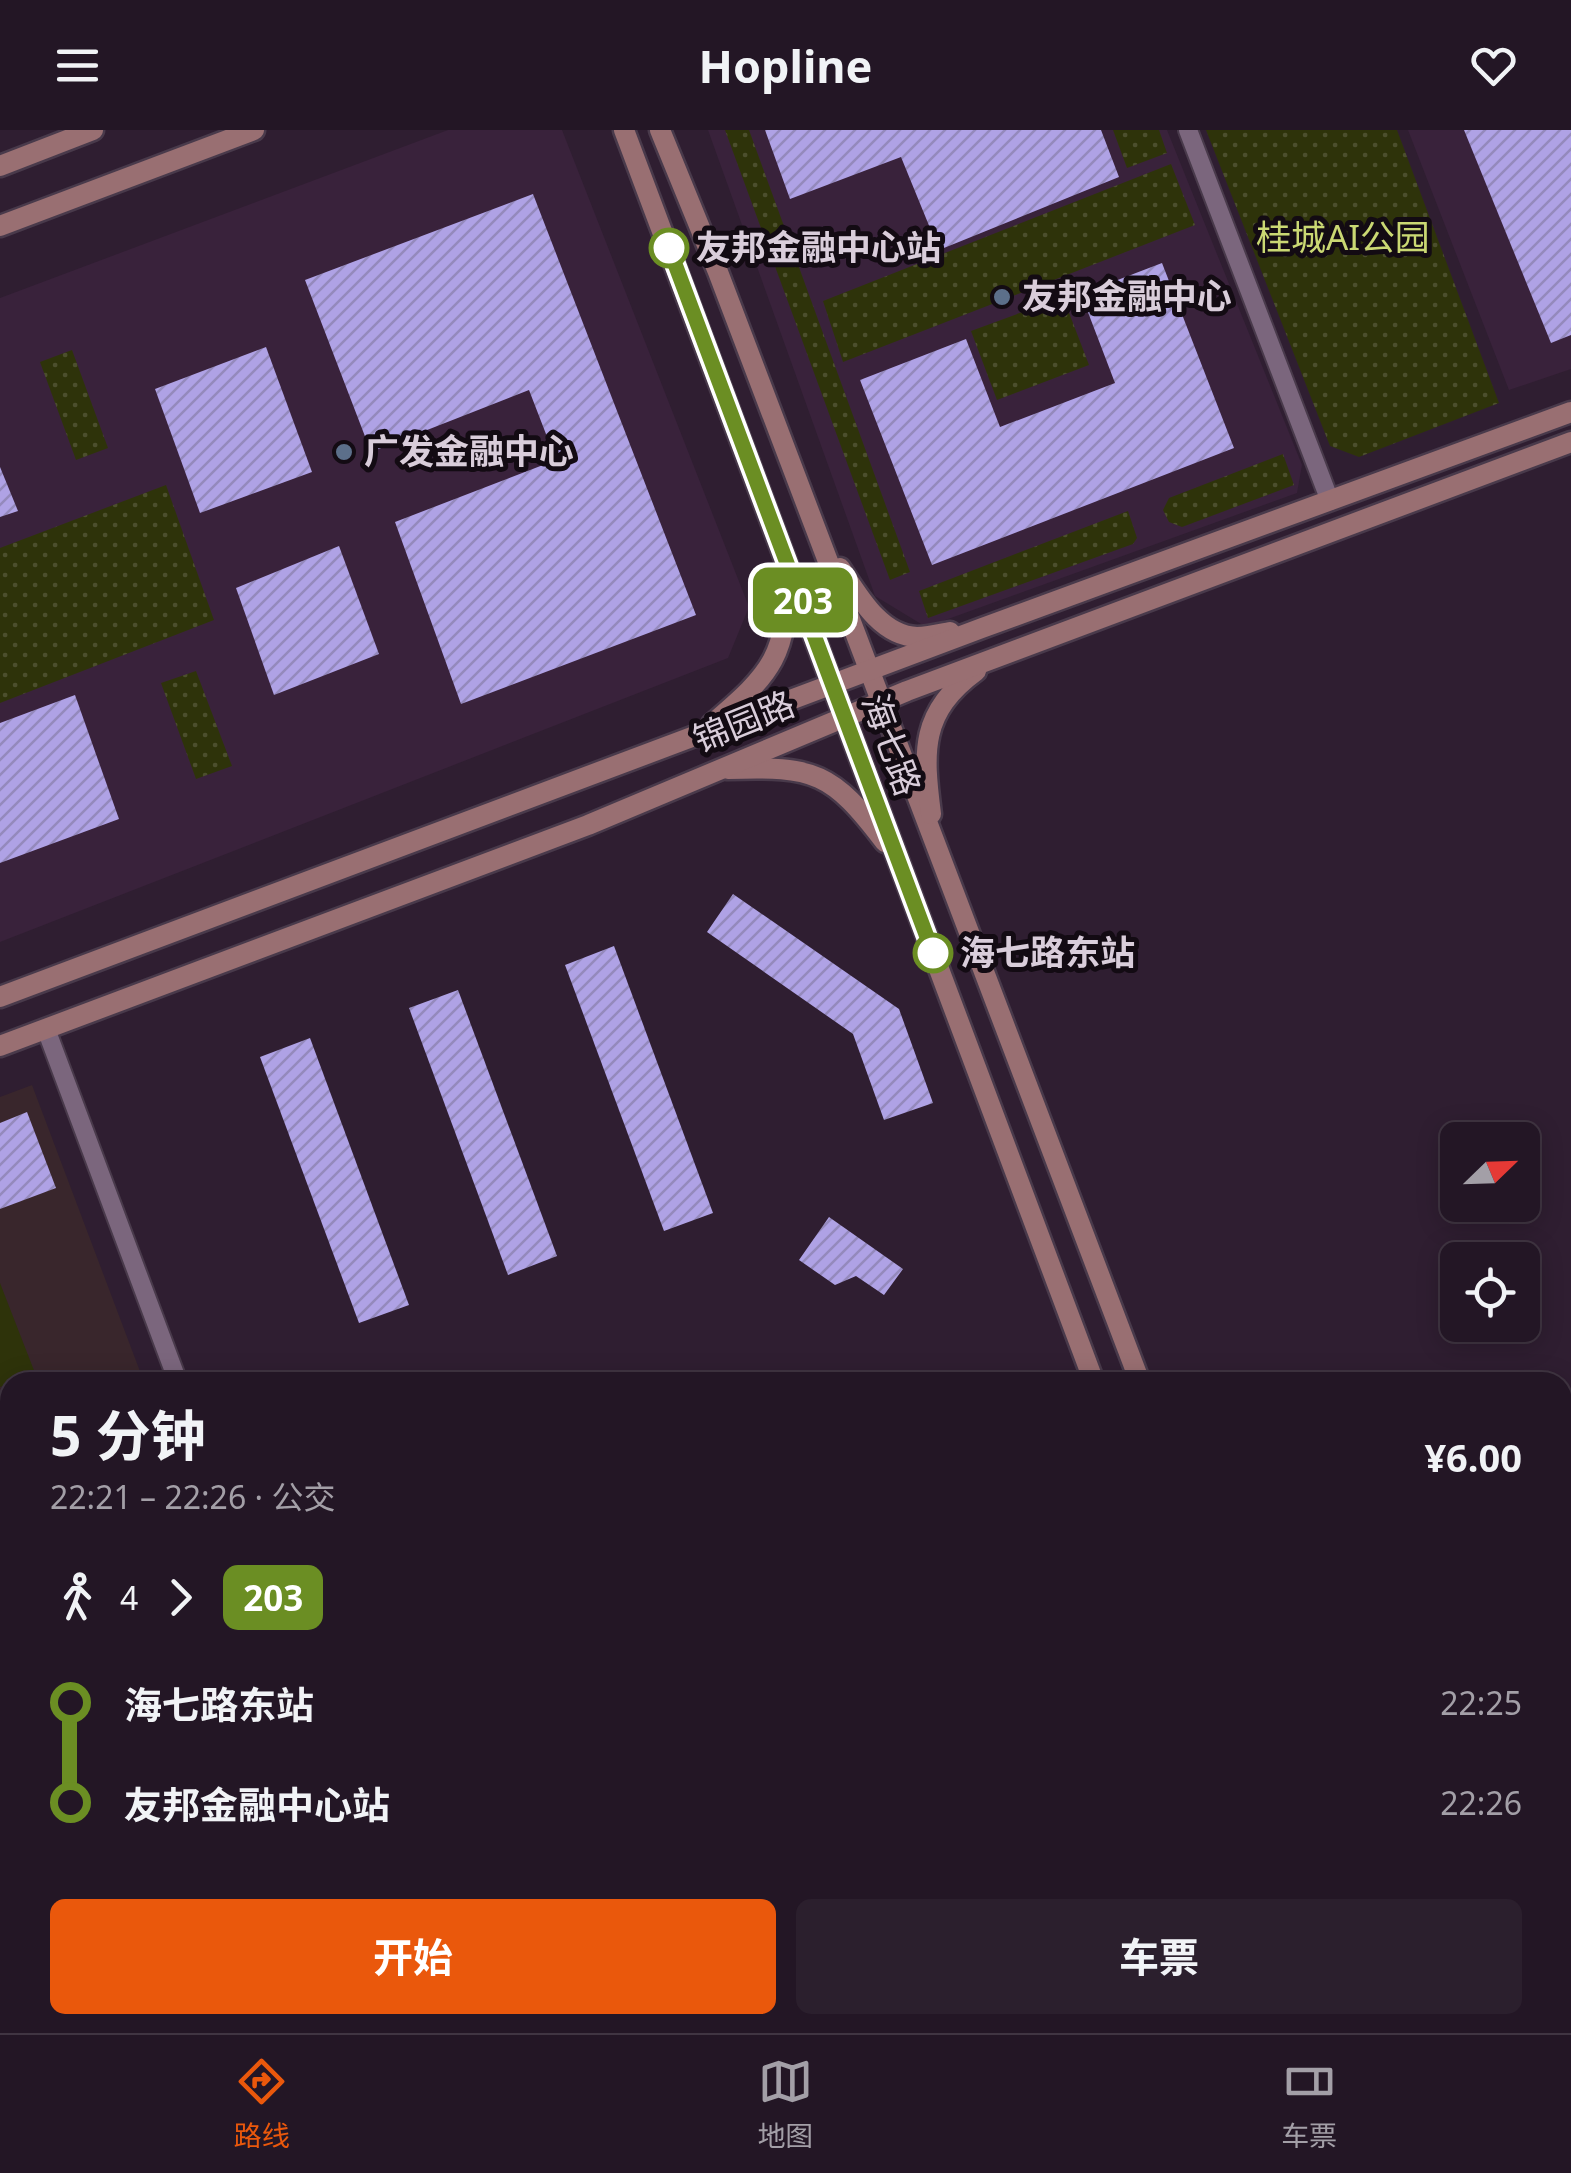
<!DOCTYPE html>
<html lang="zh">
<head>
<meta charset="utf-8">
<style>
  :root { --surface:#231625; --page:#2b1f2d; --text:#f1f3f6; --muted:#a39fa7; --line:#403542; --accent:#ea580c }
  body { margin:0; font-family:"Noto Sans","Noto Sans SC",sans-serif; background:var(--page); color:var(--text); height:100vh; display:flex; flex-direction:column; font-size:38px; white-space:nowrap }
  * { box-sizing:border-box; margin:0 }
  p { font-size:32px; color:var(--muted) }
  .icon { flex:none; width:55px; height:55px; fill:none; stroke:currentColor; stroke-width:2; stroke-linecap:round; stroke-linejoin:round }
  .map { position:relative; flex:1; overflow:hidden }
  .drawer { position:absolute; left:0px; top:1242px; width:1572px; height:662px; display:flex; flex-direction:column; background:var(--surface); border-radius:30px 30px 0 0; box-shadow:0 5px 25px #0003,0 0 0 2px var(--line) }
  .drawer>* { flex:none }
  .badge { padding:0 20px; border-radius:15px; font-size:35px; line-height:65px }
  .needle { width:65px; rotate:67deg }
  .buttons { position:absolute; left:1440px; top:992px; display:grid; gap:20px }
  .buttons a { display:grid; place-items:center; width:100px; height:100px; border-radius:15px; background:var(--surface); box-shadow:0 5px 25px #0003,0 0 0 2px var(--line); font-size:50px }
  .map>.badge { position:absolute; translate:-50% -50%; box-shadow:0 0 0 5px #fff }
  .legs { display:flex; align-items:center; gap:15px; height:110px; padding:0 50px; font-size:32px }
  .legs p { margin-inline-start:auto }
  .overview { display:flex; align-items:center; justify-content:space-between; height:170px; padding:0 50px }
  h1 { font-size:55px; font-weight:700; line-height:75px }
  .primary-button { display:flex; gap:20px; margin-top:auto; padding:20px 50px }
  .primary-button a { flex:1; height:115px; border-radius:15px; background:var(--accent); color:#fff; font-size:40px; font-weight:700; line-height:115px; text-align:center }
  .primary-button a+a { background:var(--page); color:var(--text) }
  ul { padding:0 50px; list-style:none }
  li { display:flex; align-items:center; gap:35px; height:100px; font-size:38px }
  li i { display:grid; place-items:center; width:15px; height:100%; margin:0 12px; background:currentColor }
  li i::after { content:''; width:25px; height:25px; margin:-12px; border:8px solid; border-radius:50%; background:var(--surface) }
  li p { margin-inline-start:auto }
  li:first-child i { background:linear-gradient(#0000 50%,currentColor 0) }
  li:last-child i { background:linear-gradient(currentColor 50%,#0000 0) }
  header { display:flex; justify-content:space-between; align-items:center; height:130px; padding:0 50px; background:var(--surface); font-size:45px; font-weight:700 }
  .tabs { display:flex; justify-content:space-around; align-items:center; height:140px; border-top:2px solid var(--line); background:var(--surface); font-size:28px; color:var(--muted) }
  .tabs a { display:grid; justify-items:center; gap:5px }
  .tabs .current { color:var(--accent) }
  .map>svg:first-child { display:block }
  .built { fill:#39223b }
  .education { fill:#39262c }
  .grass { fill:#2e330a }
  .park { fill:url(#park-dots) }
  .building { fill:url(#building-hatch) }
  .lines { fill:none; stroke-linecap:round; stroke-linejoin:round }
  .tertiary-casing { stroke:#493a4b; stroke-width:22 }
  .secondary-casing { stroke:#493a4b; stroke-width:25 }
  .tertiary { stroke:#7b667d; stroke-width:18 }
  .secondary { stroke:#996f72; stroke-width:20 }
  .line-1-casing { stroke:#fff; stroke-width:22 }
  .line-1 { stroke:#6b8e23; stroke-width:15 }
  .stop-1-dot { fill:#fff; stroke:#6b8e23; stroke-width:5 }
  .service-dot { fill:#5c6f8a; stroke:#130b13; stroke-width:4 }
  .labels { text-anchor:middle; stroke-width:10; stroke-linejoin:round; paint-order:stroke }
  .park-label { font-size:35px; fill:#cad873; stroke:#130b13 }
  .stop-label { font-size:35px; font-weight:bold; fill:#d9cdda; stroke:#130b13; text-anchor:start }
  .poi-label { font-size:35px; font-weight:bold; fill:#d9cdda; stroke:#130b13; text-anchor:start }
  .street-label { font-size:35px; fill:#d9cdda; stroke:#130b13 }
</style>
</head>
<body>
<header><svg class="icon" aria-label="menu" viewBox="0 0 24 24"><path d="M4 6h16M4 12h16M4 18h16"/></svg>Hopline<svg class="icon" aria-label="heart" viewBox="0 0 24 24"><path d="M12 20l-8-8c-3-5 5-10 8-4 3-6 11-1 8 4z"/></svg></header>
<div class="map">
<svg width="1571" height="1903" viewBox="0 0 1571 1903">
  <defs>
    <pattern id="park-dots" width="8" height="8" patternUnits="userSpaceOnUse" patternTransform="scale(2.5)"><rect width="8" height="8" fill="#2e330a"/><path d="M2 2h.1M6 6h.1" fill="none" stroke="#4c4f2d" stroke-width="1.8" stroke-linecap="round"/></pattern>
    <pattern id="building-hatch" width="6" height="6" patternUnits="userSpaceOnUse" patternTransform="scale(2.5)"><rect width="6" height="6" fill="#afa2e5"/><path d="M-1 1l2-2M0 6l6-6M5 7l2-2" fill="none" stroke="#9489bc"/></pattern>
  </defs>
  <rect width="100%" height="100%" fill="#2f1e31"/>
  <g class="built">
    <polygon points="448,0 562,0 749,477 728,528 0,812 0,168"/>
    <polygon points="708,0 1167,0 1302,335 1297,363 926,497 875,466"/>
    <polygon points="1408,0 1571,0 1571,239 1509,260"/>
    <polygon points="1571,1407 1571,1903 1447,1903 1444,1895 1562,1895 1562,1410"/>
    <polygon points="907,1895 1338,1895 1342,1903 910,1903"/>
  </g>
  <polygon class="education" points="32,955 144,1252 10,1252 10,1655 0,1641 0,967"/>
  <polygon class="grass" points="0,1153 35,1243 0,1257"/>
  <g class="park">
    <polygon points="725,0 749,0 910,442 890,450"/>
    <polygon points="1113,0 1159,0 1167,23 1127,38"/>
    <polygon points="1206,0 1397,0 1499,273 1359,327 1330,316"/>
    <polygon points="1171,34 1195,95 843,232 823,171"/>
    <polygon points="1063,167 1089,235 997,270 971,201"/>
    <polygon points="72,220 108,318 76,330 40,232"/>
    <polygon points="1283,324 1294,355 1182,397 1169,392 1163,380 1169,368"/>
    <polygon points="166,355 214,490 0,573 0,418"/>
    <polygon points="1128,381 1137,408 1133,414 928,488 919,461"/>
    <polygon points="196,541 232,636 196,649 161,553"/>
  </g>
  <g class="building">
    <polygon points="765,0 1101,0 1119,47 939,120 901,27 790,69"/>
    <polygon points="1464,0 1571,0 1571,205 1551,213"/>
    <polygon points="533,64 696,485 461,574 395,392 556,330 529,260 371,322 305,150"/>
    <polygon points="1162,133 1234,318 932,435 860,250 966,209 1000,297 1115,253 1081,164"/>
    <polygon points="266,217 312,342 200,383 155,259"/>
    <polygon points="0,337 18,381 0,387"/>
    <polygon points="339,416 379,524 274,565 236,458"/>
    <polygon points="75,565 119,689 0,733 0,593"/>
    <polygon points="733,764 899,879 933,973 884,990 853,904 707,802"/>
    <polygon points="614,816 713,1083 664,1101 565,835"/>
    <polygon points="458,860 557,1126 508,1145 409,878"/>
    <polygon points="310,908 409,1175 359,1193 260,927"/>
    <polygon points="27,982 56,1058 0,1079 0,993"/>
    <polygon points="829,1087 903,1139 884,1165 856,1146 835,1155 799,1130"/>
  </g>
  <g class="lines">
    <g class="tertiary-casing">
      <g id="tertiary">
        <polyline points="1188,0 1330,371"/>
        <polyline points="46,899 178,1252"/>
        <polyline points="883,1895 886,1903"/>
      </g>
    </g>
    <g class="secondary-casing">
      <g id="secondary">
        <polyline points="624,0 1094,1252"/>
        <polyline points="660,0 718,142 1140,1252"/>
        <polyline points="0,36 93,0"/>
        <polyline points="0,96 254,0"/>
        <path d="M840 438C858 465 880 506 917 507 928 507 940 504 950 502"/>
        <path d="M712 594C772 543 789 525 786 442"/>
        <path d="M728 639C815 636 832 642 885 712"/>
        <path d="M931 684C923 621 920 582 976 541"/>
        <polyline points="0,867 982,498 1571,282"/>
        <polyline points="0,916 588,695 907,561 1571,312"/>
        <polyline points="1562,1290 1571,1286"/>
        <polyline points="1562,1348 1571,1344"/>
        <polyline points="1562,1392 1571,1389"/>
        <polyline points="0,1751 10,1766"/>
        <polyline points="0,1828 10,1853"/>
        <polyline points="1366,1895 1370,1903"/>
        <polyline points="1425,1895 1428,1903"/>
        <polyline points="6,1903 10,1891"/>
        <polyline points="55,1903 73,1895"/>
        <polyline points="156,1903 174,1895"/>
        <polyline points="271,1903 289,1895"/>
        <polyline points="344,1903 362,1895"/>
      </g>
    </g>
    <use href="#tertiary" class="tertiary"/>
    <use href="#secondary" class="secondary"/>
  </g>
  <g class="lines">
    <g class="line-1-casing">
      <polyline id="line-1" points="669,118 933,823"/>
    </g>
    <use href="#line-1" class="line-1"/>
  </g>
  <g class="stop-1-dot">
    <circle cx="669" cy="118" r="18"/>
    <circle cx="933" cy="823" r="18"/>
  </g>
  <g class="service-dot">
    <circle cx="1002" cy="167" r="10"/>
    <circle cx="344" cy="322" r="10"/>
  </g>
  <g class="labels">
    <g class="park-label">
      <text x="1343" y="120">桂城AI公园</text>
    </g>
    <g class="stop-label">
      <text x="696" y="130">友邦金融中心站</text>
      <text x="960" y="835">海七路东站</text>
    </g>
    <g class="poi-label">
      <text x="1022" y="179">友邦金融中心</text>
      <text x="364" y="334">广发金融中心</text>
    </g>
    <g class="street-label">
      <text transform="translate(744 592) rotate(-22)" y="12">锦园路</text>
      <text transform="translate(891 615) rotate(70)" y="12">海七路</text>
    </g>
  </g>
</svg>
<div class="buttons">
<a><svg class="needle" viewBox="-14 -14 28 28"><path d="M0-13l5 13h-10z" fill="#e53935"/><path d="M0 13l5-13h-10z" fill="#a39fa7"/></svg></a>
<a><svg class="icon" aria-label="locate" viewBox="0 0 24 24"><circle cx="12" cy="12" r="6"/><path d="M12 2v4M12 18v4M2 12h4M18 12h4"/></svg></a>
</div>
<b class="badge" style="left:803px;top:470px;background:#6b8e23;color:#fff">203</b>
<section class="drawer">
<div class="overview"><div><h1>5 分钟</h1><p>22:21 – 22:26 · 公交</p></div><b>¥6.00</b></div>
<div class="legs"><svg class="icon" aria-label="walk" viewBox="0 0 24 24"><circle cx="13" cy="4" r="2"/><path d="M13 8l-2 6 4 7M11 14l-3 7M7 12l3-4h3l4 4"/></svg>4<svg class="icon" aria-label="forward" viewBox="0 0 24 24"><path d="M9 5l7 7-7 7"/></svg><b class="badge" style="background:#6b8e23;color:#fff">203</b></div>
<ul>
<li><i style="color:#6b8e23"></i><b>海七路东站</b><p>22:25</p></li>
<li><i style="color:#6b8e23"></i><b>友邦金融中心站</b><p>22:26</p></li>
</ul>
<div class="primary-button"><a>开始</a><a>车票</a></div>
</section>
</div>
<nav class="tabs">
<a class="current"><svg class="icon" aria-label="directions" viewBox="0 0 24 24"><path d="M12 3l9 9-9 9-9-9zM9 14v-3h6M13 9l2 2-2 2"/></svg>路线</a>
<a><svg class="icon" aria-label="map" viewBox="0 0 24 24"><path d="M3 6l6-2 6 2 6-2v14l-6 2-6-2-6 2zM9 4v14M15 6v14"/></svg>地图</a>
<a><svg class="icon" aria-label="tickets" viewBox="0 0 24 24"><path d="M3 7h18v10H3zM15 7v10"/></svg>车票</a>
</nav>
</body>
</html>
